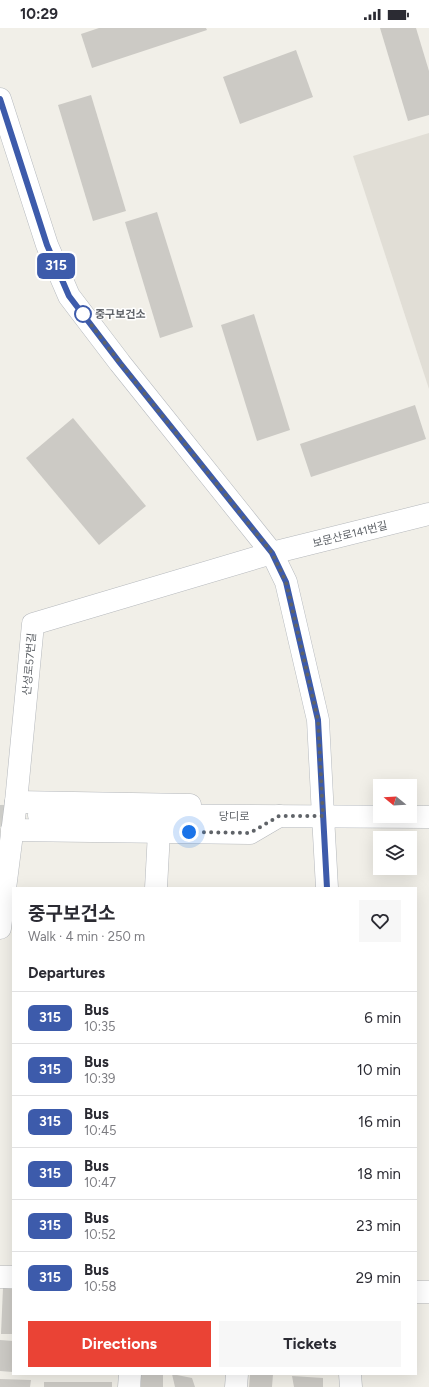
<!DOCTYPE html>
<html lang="en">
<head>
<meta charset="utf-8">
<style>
  :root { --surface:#fff; --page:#f7f7f7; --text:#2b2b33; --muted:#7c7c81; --line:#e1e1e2; --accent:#ea4335 }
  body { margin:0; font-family:Figtree,"Noto Sans KR",sans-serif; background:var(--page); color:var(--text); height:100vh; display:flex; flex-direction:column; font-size:15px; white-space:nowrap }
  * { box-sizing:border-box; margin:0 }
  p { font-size:13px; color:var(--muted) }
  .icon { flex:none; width:22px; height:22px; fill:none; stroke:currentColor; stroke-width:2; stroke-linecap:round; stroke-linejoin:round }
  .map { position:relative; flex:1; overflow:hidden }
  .drawer { position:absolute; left:12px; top:859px; width:405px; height:488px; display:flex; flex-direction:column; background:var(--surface); border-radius:0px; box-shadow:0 4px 16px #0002 }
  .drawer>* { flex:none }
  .badge { padding:0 8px; border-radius:6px; font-size:14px; line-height:26px }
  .needle { width:26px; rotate:288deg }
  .fabs { position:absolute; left:373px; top:751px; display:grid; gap:8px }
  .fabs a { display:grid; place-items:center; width:44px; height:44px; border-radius:0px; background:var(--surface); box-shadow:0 4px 16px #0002; font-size:20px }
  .you { position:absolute; width:20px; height:20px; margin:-10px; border:3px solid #fff; border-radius:50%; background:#1a73e8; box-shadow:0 0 0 6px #1a73e833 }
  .map>.badge { position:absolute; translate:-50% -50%; box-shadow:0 0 0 2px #fff }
  h2 { padding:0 16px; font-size:15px; line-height:36px }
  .round { display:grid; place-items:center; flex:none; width:42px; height:42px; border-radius:0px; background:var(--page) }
  .summary { display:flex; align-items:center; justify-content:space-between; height:68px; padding:0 16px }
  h1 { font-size:19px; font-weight:700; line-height:30px }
  .button { display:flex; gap:8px; margin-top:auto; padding:8px 16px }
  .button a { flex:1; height:46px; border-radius:0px; background:var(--accent); color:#fff; font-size:16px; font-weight:700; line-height:46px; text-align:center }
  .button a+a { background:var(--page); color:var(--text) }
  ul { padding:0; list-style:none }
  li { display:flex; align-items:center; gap:12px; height:52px; padding:0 16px; border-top:1px solid var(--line) }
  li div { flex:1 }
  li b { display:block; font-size:15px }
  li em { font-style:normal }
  li .badge { min-width:44px; font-weight:700; text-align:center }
  .status { display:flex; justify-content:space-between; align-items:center; height:28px; padding:0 20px; background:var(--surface); direction:ltr }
  .status svg { height:11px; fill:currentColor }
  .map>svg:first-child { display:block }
  .education { fill:#e1ded6 }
  .building { fill:#cccac5 }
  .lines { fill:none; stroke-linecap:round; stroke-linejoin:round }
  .secondary-tunnel { stroke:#ccccc8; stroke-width:22; stroke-dasharray:22 11; stroke-linecap:butt }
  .minor-casing { stroke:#b5b8bc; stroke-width:23 }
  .tertiary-casing { stroke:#b5b8bc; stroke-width:23 }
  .secondary-casing { stroke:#b6babf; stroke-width:23 }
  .minor { stroke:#fff; stroke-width:22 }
  .tertiary { stroke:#fff; stroke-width:22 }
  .secondary { stroke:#fff; stroke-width:22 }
  .line-casing { stroke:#fff; stroke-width:9 }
  .line { stroke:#3d5bab; stroke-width:6 }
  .walk { stroke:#5f6368; stroke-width:4; stroke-dasharray:0 7.2 }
  .stop-dot { fill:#fff; stroke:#3d5bab; stroke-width:2 }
  .labels { text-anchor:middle; stroke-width:3; stroke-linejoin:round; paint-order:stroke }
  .stop-label { font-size:11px; font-weight:bold; fill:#5f6368; stroke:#fff; text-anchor:start }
  .street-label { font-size:11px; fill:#5f6368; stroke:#fff }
</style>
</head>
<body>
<div class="status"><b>10:29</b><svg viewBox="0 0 49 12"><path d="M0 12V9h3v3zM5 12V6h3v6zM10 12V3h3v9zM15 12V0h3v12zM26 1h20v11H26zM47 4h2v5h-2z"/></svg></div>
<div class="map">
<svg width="429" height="1359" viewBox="0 0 429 1359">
  <rect width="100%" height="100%" fill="#f1efe8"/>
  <polygon class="education" points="429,105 429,361 353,128"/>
  <g class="building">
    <polygon points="99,0 206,0 207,2 92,40 81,6"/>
    <polygon points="380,0 416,0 429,43 429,87 408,93"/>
    <polygon points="296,22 313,69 240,96 223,49"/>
    <polygon points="91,67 126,183 93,193 58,77"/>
    <polygon points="157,184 193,299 160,310 125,194"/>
    <polygon points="254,286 290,402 257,413 221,297"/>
    <polygon points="415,377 426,411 311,449 300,416"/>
    <polygon points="73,390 146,478 99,517 26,430"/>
    <polygon points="3,1260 13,1261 13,1306 1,1306"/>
    <polygon points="0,1312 13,1313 13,1344 0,1343"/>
    <rect x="141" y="1346" width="22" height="13"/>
    <polygon points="172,1346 192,1350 195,1359 175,1359"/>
    <polygon points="264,1346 273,1346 272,1359 249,1359 250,1347"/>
    <polygon points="292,1348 323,1350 323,1359 294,1359"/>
    <polygon points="0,1351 31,1352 30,1359 0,1359"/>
    <rect x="44" y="1354" width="68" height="5"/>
  </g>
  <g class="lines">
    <polyline class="secondary-tunnel" points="0,788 39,787"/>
    <g class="minor-casing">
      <g id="minor">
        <polyline points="16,774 190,777"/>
        <polyline points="12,802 250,805 279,788"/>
        <polyline points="156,860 159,804"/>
        <polyline points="0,900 16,774 33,596 272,525 429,486"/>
        <polyline points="0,1249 13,1249"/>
        <polyline points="416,1264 429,1264"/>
        <polyline points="129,1359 130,1346"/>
        <polyline points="236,1359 237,1346"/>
      </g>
    </g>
    <g class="tertiary-casing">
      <g id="tertiary">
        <polyline points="323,788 327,860"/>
        <polyline points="350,1346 351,1359"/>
      </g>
    </g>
    <g class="secondary-casing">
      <g id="secondary">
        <polyline points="0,71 47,217 69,268 120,335 272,525 286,554 318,692 323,788"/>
        <polyline points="39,787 429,789"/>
      </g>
    </g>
    <use href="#minor" class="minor"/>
    <use href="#tertiary" class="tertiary"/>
    <use href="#secondary" class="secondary"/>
  </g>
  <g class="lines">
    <g class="line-casing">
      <polyline id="line" points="0,71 47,217 69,268 120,335 272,525 286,554 318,692 327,860"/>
    </g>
    <use href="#line" class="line"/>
    <polyline class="walk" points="83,286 120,335 272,525 286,554 318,692 323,788 279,788 250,805 189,804"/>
  </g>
  <circle class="stop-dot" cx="83" cy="286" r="8"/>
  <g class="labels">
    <g class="stop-label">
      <text x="95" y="290">중구보건소</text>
    </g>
    <g class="street-label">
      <text transform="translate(350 506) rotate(-14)" y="4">보문산로141번길</text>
      <text transform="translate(29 636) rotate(-85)" y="4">산성로57번길</text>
      <text x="234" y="792">당디로</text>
    </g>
  </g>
</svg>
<div class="fabs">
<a><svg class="needle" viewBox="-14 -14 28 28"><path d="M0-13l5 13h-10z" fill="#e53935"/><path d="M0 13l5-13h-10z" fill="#7c7c81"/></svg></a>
<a><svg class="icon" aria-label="layers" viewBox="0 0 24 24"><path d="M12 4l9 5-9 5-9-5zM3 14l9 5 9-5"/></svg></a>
</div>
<div class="you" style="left:189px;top:804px"></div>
<b class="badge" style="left:56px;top:238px;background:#3d5bab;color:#fff">315</b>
<section class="drawer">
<div class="summary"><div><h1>중구보건소</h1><p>Walk · 4 min · 250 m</p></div><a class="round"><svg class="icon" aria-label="heart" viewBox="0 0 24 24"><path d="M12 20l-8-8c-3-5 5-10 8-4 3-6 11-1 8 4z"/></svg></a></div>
<h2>Departures</h2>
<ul>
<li><span class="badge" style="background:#3d5bab;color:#fff">315</span><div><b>Bus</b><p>10:35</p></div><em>6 min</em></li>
<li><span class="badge" style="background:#3d5bab;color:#fff">315</span><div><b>Bus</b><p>10:39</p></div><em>10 min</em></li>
<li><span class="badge" style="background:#3d5bab;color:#fff">315</span><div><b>Bus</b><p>10:45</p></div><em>16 min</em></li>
<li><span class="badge" style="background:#3d5bab;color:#fff">315</span><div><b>Bus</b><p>10:47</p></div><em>18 min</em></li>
<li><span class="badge" style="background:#3d5bab;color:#fff">315</span><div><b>Bus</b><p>10:52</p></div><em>23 min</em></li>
<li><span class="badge" style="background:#3d5bab;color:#fff">315</span><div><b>Bus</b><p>10:58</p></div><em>29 min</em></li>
</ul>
<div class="button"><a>Directions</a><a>Tickets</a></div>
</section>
</div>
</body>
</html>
